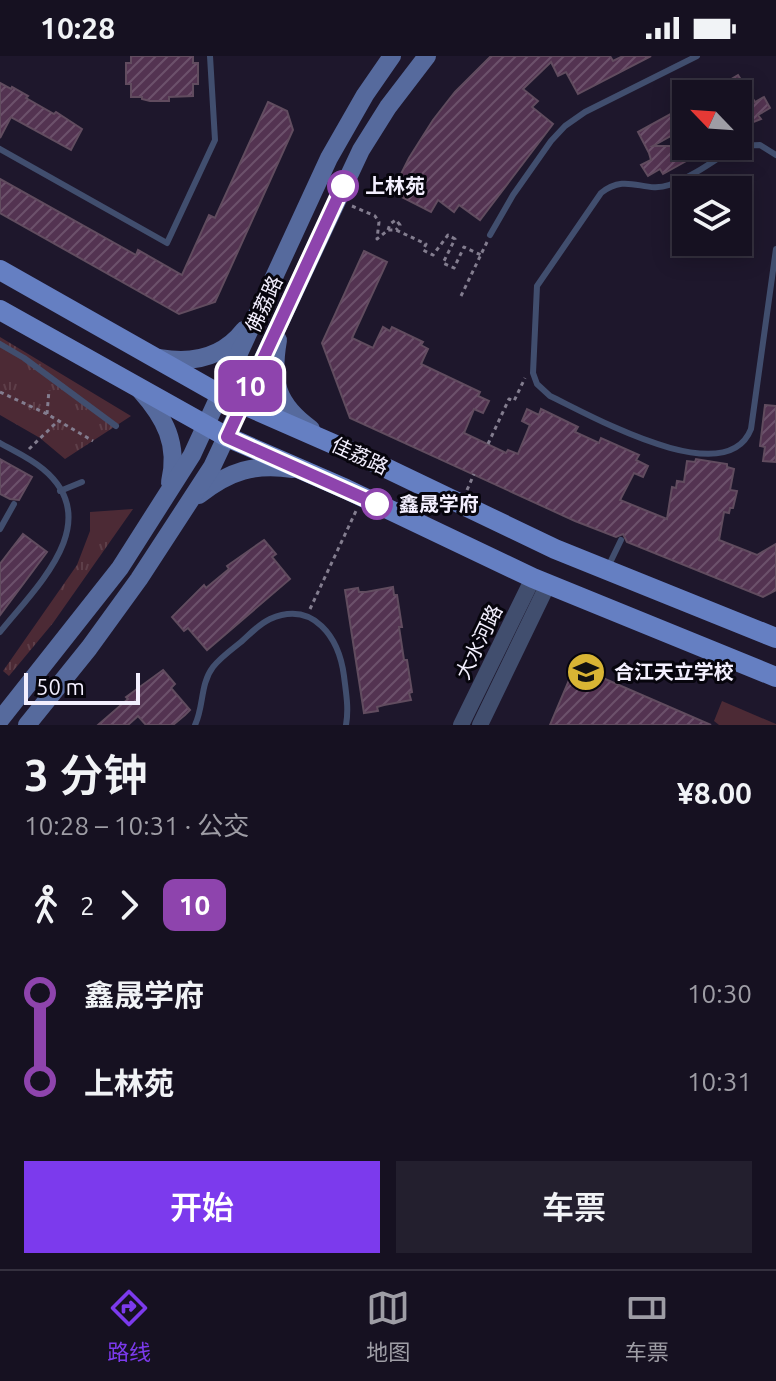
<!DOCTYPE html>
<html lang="zh">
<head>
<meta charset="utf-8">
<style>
  :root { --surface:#161121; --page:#231f2e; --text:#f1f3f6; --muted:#9e9da5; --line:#35313f; --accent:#7c3aed }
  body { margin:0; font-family:Ubuntu,"Noto Sans SC",sans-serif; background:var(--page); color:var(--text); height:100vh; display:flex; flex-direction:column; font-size:30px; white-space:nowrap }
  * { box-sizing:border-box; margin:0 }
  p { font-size:26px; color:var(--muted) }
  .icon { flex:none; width:44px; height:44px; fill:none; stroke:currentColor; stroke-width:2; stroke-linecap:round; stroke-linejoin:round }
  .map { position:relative; height:669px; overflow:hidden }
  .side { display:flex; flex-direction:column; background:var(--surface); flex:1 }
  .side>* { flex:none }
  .badge { padding:0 16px; border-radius:12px; font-size:28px; line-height:52px }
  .needle { width:52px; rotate:295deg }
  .buttons { position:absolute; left:672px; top:24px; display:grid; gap:16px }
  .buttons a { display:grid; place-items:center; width:80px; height:80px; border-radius:0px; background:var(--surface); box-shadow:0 4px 20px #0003,0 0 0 2px var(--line); font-size:40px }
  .scale { position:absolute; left:24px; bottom:20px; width:116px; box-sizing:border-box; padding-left:8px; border:4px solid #f3effe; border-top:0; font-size:22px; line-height:28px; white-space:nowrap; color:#f3effe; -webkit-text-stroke:6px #07050d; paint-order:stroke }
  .map>.badge { position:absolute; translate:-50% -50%; box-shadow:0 0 0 4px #fff }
  .legs { display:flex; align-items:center; gap:12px; height:88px; padding:0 24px; font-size:26px }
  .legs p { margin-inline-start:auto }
  .headline { display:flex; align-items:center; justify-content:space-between; height:136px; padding:0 24px }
  h1 { font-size:44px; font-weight:600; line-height:60px }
  .action { display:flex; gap:16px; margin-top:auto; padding:16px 24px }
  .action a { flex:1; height:92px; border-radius:0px; background:var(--accent); color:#fff; font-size:32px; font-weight:600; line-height:92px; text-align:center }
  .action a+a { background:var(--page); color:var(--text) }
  ul { padding:0 24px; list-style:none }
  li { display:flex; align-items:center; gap:28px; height:88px; font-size:30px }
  li i { display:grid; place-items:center; width:12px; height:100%; margin:0 10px; background:currentColor }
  li i::after { content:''; width:20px; height:20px; margin:-10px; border:6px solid; border-radius:50%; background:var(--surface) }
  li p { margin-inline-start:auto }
  li:first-child i { background:linear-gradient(#0000 50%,currentColor 0) }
  li:last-child i { background:linear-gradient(currentColor 50%,#0000 0) }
  .status { display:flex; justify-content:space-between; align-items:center; height:56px; padding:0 40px; background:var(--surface); direction:ltr }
  .status svg { height:22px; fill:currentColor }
  .dock { display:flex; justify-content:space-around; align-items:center; height:112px; border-top:2px solid var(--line); background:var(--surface); font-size:22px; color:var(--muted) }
  .dock a { display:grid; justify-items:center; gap:4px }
  .dock .on { color:var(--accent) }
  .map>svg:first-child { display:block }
  .grass { fill:url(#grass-tufts) }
  .garden { fill:#4c2a35 }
  .building { fill:url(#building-hatch); stroke:#614c5f; stroke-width:2 }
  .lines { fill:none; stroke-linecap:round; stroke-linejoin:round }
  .path { stroke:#837d8f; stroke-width:3; stroke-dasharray:4 4; stroke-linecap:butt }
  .service { stroke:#414e6e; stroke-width:6 }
  .tertiary { stroke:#414e6e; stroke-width:16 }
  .secondary { stroke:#566a9d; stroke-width:18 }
  .primary { stroke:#657fc2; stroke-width:20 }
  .line-1-casing { stroke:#fff; stroke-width:18 }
  .line-1 { stroke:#8e44ad; stroke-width:12 }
  .stop-1-dot { fill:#fff; stroke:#8e44ad; stroke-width:4 }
  .labels { text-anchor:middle; stroke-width:6; stroke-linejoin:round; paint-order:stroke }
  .stop-label { font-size:20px; font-weight:bold; fill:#f3effe; stroke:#07050d; text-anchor:start }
  .street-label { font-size:20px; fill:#f3effe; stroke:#07050d }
  .poi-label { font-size:20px; font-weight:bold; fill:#f3effe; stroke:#07050d; text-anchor:start }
</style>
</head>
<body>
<div class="status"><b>10:28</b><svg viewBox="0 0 49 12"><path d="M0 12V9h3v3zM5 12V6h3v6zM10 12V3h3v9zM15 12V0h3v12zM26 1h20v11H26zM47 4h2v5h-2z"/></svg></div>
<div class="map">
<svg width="776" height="669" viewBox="0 0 776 669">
  <defs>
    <pattern id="grass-tufts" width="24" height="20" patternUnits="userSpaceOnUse" patternTransform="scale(2)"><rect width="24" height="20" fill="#4c2a35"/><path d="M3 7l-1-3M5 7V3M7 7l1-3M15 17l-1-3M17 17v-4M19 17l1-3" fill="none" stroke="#5e3f49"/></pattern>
    <pattern id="building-hatch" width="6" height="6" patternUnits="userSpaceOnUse" patternTransform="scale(2)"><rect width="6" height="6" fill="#533351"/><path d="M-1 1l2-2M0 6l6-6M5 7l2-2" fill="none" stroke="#6c516b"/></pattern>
  </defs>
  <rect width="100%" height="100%" fill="#1e172c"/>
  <g class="grass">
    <polygon points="0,281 131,360 65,403 40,382 0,359"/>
    <polygon points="133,453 53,567 9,620 3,615 77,509 90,475 90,456"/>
  </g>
  <polygon class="garden" points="722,645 776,668 776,669 719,669 714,665"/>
  <g class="building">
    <polygon points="131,0 193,0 193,7 198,7 198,28 193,28 193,40 169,41 169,45 150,45 142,43 142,41 131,41 131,28 126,28 126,7 131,7"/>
    <polygon points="491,0 610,0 613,5 623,0 651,0 578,38 566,16 558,20 551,6 523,33 538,45 532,51 553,68 480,164 459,149 454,156 438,144 431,156 392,136 409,102 433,64 455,36"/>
    <polygon points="738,19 755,46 764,41 770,52 758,59 761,63 738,72 738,38 706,38"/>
    <polygon points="0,27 11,33 12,31 28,40 26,42 54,58 56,56 82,73 71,94 11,61 0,82"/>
    <polygon points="268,46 287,55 293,74 215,246 179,258 0,157 0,123 136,199 138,194 182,219 209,159 215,162"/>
    <polygon points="678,54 685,72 653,90 713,90 663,118 660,113 648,120 641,109 651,104 649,97 638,76"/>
    <polygon points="364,195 387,206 352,282 373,292 383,271 390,275 392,271 423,286 421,289 428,293 421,308 480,336 478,340 489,345 483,357 474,353 464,377 506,397 508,394 518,398 530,369 522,365 527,353 539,359 541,353 578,371 575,376 599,387 601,382 639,399 636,404 648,410 643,421 634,417 620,444 667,463 672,431 676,432 677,425 684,426 687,405 695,406 696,403 727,408 727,411 734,413 730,434 737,435 733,452 730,452 729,457 724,456 719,484 757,499 776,488 776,534 763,541 627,486 623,478 616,481 575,465 350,362 322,287"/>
    <polygon points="765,349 776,350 776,406 763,405 765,391 760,390"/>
    <polygon points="0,403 32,421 19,444 10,443 0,438"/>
    <polygon points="23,478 47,496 0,559 0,508"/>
    <polygon points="264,484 276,498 272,501 290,523 207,594 188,572 184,575 172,561 204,529 206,532 229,513 227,510"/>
    <polygon points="393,531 394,539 397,539 402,571 399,571 404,604 407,604 412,636 409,637 411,644 384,649 377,651 378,655 364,657 345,534 358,532 359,536 366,536"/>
    <polygon points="582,613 711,669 550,669 572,617 579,620"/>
    <polygon points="163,614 175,628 171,632 190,654 185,659 173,669 146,669 138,660 128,669 98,669 128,643 126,641"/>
  </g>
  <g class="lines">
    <g class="path">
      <polyline points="352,150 375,160 379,166 377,183 388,174 396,174 426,188 423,194 433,199 448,179 455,183 443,207 454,212 464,191 481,199"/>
      <polyline points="388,174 390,168 396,164 400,169 396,174"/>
      <polyline points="461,240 487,186"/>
      <polyline points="0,336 47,358 93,385"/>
      <polyline points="47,358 49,334"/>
      <polyline points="488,388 509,343 514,345 525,322"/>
      <polyline points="29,393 58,365"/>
      <polyline points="467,434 474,418"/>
      <polyline points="310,553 356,455"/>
    </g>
    <g class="service">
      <path d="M737 90C716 103 693 121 669 129 644 138 627 116 601 137L537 230 533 317 537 328 550 340C590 359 726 437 751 373L776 193"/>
      <polyline points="738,90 760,89 776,99"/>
      <polyline points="0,93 167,187 215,84 210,0"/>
      <polyline points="490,179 513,139 551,85 565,70 585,56 697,0"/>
      <polyline points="0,288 24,302 116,370"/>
      <path d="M0 387C14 395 30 402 43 413 107 466 35 532 0 576"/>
      <polyline points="60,435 82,426"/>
      <polyline points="0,473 14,448"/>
      <polyline points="608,511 621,484"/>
      <path d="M195 669C204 650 200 628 213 611 221 601 231 594 241 586 250 578 259 568 270 563 314 544 339 582 344 620 346 637 349 652 346 669"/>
    </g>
    <g class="tertiary">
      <polyline points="461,669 533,522"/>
      <polyline points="480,669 548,528"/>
    </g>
    <g class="secondary">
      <path d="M278 284C271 325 276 348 311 373"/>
      <path d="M160 302C194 308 223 301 244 274"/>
      <path d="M140 334C165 362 179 388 170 426"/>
      <path d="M199 439C229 415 255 407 293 413"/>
      <polyline points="0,664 120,512 192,399 329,102 365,39 392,0"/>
      <polyline points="27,669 89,592 139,523 212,411 361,94 388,51 427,0"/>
    </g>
    <g class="primary">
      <polyline points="0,214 219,338 363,401 555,493 776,582"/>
      <polyline points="0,254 227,381 346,433 533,522 776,621"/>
    </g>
  </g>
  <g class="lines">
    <g class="line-1-casing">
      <polyline id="line-1" points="343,130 227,381 377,448"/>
    </g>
    <use href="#line-1" class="line-1"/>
  </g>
  <defs>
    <g id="school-disc" transform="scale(2)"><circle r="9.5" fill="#d8b434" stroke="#07050d"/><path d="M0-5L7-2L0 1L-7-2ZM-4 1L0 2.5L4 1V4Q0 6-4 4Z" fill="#111"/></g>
  </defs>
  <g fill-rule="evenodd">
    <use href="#school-disc" x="586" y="616"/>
  </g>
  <g class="stop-1-dot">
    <circle cx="343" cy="130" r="14"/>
    <circle cx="377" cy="448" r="14"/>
  </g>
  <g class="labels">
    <g class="stop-label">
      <text x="365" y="137">上林苑</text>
      <text x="399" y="455">鑫晟学府</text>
    </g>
    <g class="street-label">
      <text transform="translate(264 248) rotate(-65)" y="7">佛荔路</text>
      <text transform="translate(360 400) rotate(25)" y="7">佳荔路</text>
      <text transform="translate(479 586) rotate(-64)" y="7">大水河路</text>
    </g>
    <g class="poi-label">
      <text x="614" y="623">合江天立学校</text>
    </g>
  </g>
</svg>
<div class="buttons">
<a><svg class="needle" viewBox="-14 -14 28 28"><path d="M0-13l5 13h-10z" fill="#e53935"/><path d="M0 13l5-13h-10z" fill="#9e9da5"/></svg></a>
<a><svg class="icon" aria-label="layers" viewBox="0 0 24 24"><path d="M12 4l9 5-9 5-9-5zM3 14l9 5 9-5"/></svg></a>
</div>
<div class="scale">50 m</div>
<b class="badge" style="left:250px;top:330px;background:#8e44ad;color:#fff">10</b>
</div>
<section class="side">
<div class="headline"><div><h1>3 分钟</h1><p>10:28 – 10:31 · 公交</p></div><b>¥8.00</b></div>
<div class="legs"><svg class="icon" aria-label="walk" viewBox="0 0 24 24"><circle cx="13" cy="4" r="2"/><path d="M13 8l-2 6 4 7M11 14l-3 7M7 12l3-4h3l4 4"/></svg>2<svg class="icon" aria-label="forward" viewBox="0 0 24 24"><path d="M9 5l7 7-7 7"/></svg><b class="badge" style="background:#8e44ad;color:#fff">10</b></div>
<ul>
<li><i style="color:#8e44ad"></i><b>鑫晟学府</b><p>10:30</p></li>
<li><i style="color:#8e44ad"></i><b>上林苑</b><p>10:31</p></li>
</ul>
<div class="action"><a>开始</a><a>车票</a></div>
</section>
<nav class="dock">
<a class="on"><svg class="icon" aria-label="directions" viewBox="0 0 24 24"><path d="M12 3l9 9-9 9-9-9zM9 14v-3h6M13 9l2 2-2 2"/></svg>路线</a>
<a><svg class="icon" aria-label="map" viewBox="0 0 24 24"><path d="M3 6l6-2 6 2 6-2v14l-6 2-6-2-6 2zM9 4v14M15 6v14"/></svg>地图</a>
<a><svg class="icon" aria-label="tickets" viewBox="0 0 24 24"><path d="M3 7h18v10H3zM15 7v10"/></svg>车票</a>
</nav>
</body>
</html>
